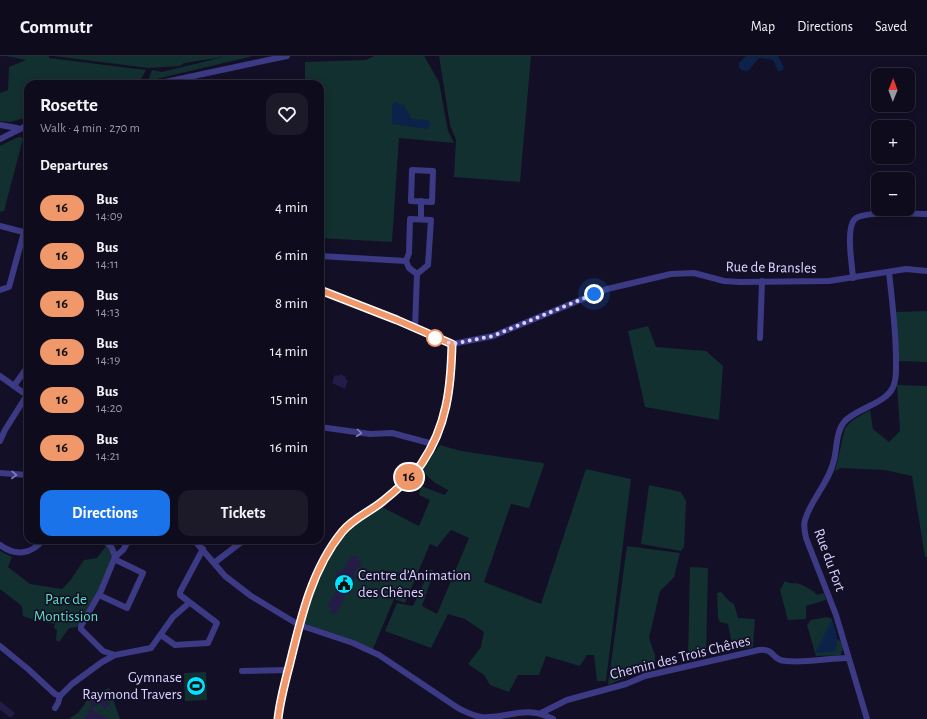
<!DOCTYPE html>
<html lang="en">
<head>
<meta charset="utf-8">
<style>
  :root { --surface:#0e0b1c; --page:#1c1929; --text:#f1f3f6; --muted:#9b9ba3; --line:#2e2b3b; --accent:#1a73e8 }
  body { margin:0; font-family:"Alegreya Sans",sans-serif; background:var(--page); color:var(--text); height:100vh; display:flex; flex-direction:column; font-size:15px; white-space:nowrap }
  * { box-sizing:border-box; margin:0 }
  p { font-size:13px; color:var(--muted) }
  .icon { flex:none; width:22px; height:22px; fill:none; stroke:currentColor; stroke-width:2; stroke-linecap:round; stroke-linejoin:round }
  .map { position:relative; flex:1; overflow:hidden }
  .panel { position:absolute; left:24px; top:24px; width:300px; height:464px; display:flex; flex-direction:column; background:var(--surface); border-radius:12px; box-shadow:0 2px 10px #0003,0 0 0 1px var(--line) }
  .panel>* { flex:none }
  .badge { padding:0 8px; border-radius:13px; font-size:14px; line-height:26px }
  .needle { width:26px; rotate:1deg }
  .tools { position:absolute; left:871px; top:12px; display:grid; gap:8px }
  .tools a { display:grid; place-items:center; width:44px; height:44px; border-radius:8px; background:var(--surface); box-shadow:0 2px 10px #0003,0 0 0 1px var(--line); font-size:20px }
  .you { position:absolute; width:20px; height:20px; margin:-10px; border:3px solid #fff; border-radius:50%; background:#1a73e8; box-shadow:0 0 0 6px #1a73e833 }
  .map>.badge { position:absolute; translate:-50% -50%; box-shadow:0 0 0 2px #fff }
  h2 { padding:0 16px; font-size:15px; line-height:36px }
  .round { display:grid; place-items:center; flex:none; width:42px; height:42px; border-radius:12px; background:var(--page) }
  .head { display:flex; align-items:center; justify-content:space-between; height:68px; padding:0 16px }
  h1 { font-size:19px; font-weight:600; line-height:30px }
  .button { display:flex; gap:8px; margin-top:auto; padding:8px 16px }
  .button a { flex:1; height:46px; border-radius:12px; background:var(--accent); color:#fff; font-size:16px; font-weight:600; line-height:46px; text-align:center }
  .button a+a { background:var(--page); color:var(--text) }
  ul { padding:0; list-style:none }
  li { display:flex; align-items:center; gap:12px; height:48px; padding:0 16px }
  li div { flex:1 }
  li b { display:block; font-size:15px }
  li em { font-style:normal }
  li .badge { min-width:44px; font-weight:700; text-align:center }
  header { display:flex; align-items:center; gap:24px; box-sizing:border-box; height:56px; padding:0 20px; background:var(--surface); border-bottom:1px solid var(--line) }
  header strong { font-size:19px }
  nav { display:flex; gap:22px; margin-inline-start:auto; font-size:14px }
  .map>svg:first-child { display:block }
  .green { fill:#12302f }
  .water { fill:#0c2248 }
  .building { fill:#241b47 }
  .lines { fill:none; stroke-linecap:round; stroke-linejoin:round }
  .minor { stroke:#3d3a85; stroke-width:6 }
  .oneway { stroke:#837fbc }
  .line-casing { stroke:#fff; stroke-width:9 }
  .line { stroke:#f0986a; stroke-width:6 }
  .walk { stroke:#d9d4ff; stroke-width:4; stroke-dasharray:0 7.2 }
  .stop-dot { fill:#fff; stroke:#f0986a; stroke-width:2 }
  .labels { text-anchor:middle; stroke-width:3.5; stroke-linejoin:round; paint-order:stroke }
  .street-label { font-size:15px; fill:#d9d4ff; stroke:#130f26 }
  .poi-label { font-size:15px; fill:#d9d4ff; stroke:#130f26; text-anchor:start }
  .park-label { font-size:15px; fill:#5fe0c0; stroke:#130f26 }
</style>
</head>
<body>
<header>
<strong>Commutr</strong>
<nav><a>Map</a><a>Directions</a><a>Saved</a></nav>
</header>
<div class="map">
<svg width="927" height="663" viewBox="0 0 927 663">
  <rect width="100%" height="100%" fill="#130f26"/>
  <g class="green">
    <polygon points="6,0 49,0 49,2 146,14 139,27 136,28 28,28 28,61 10,66 0,65 0,37 8,34 9,11 26,4"/>
    <polygon points="54,0 253,0 148,25 152,14 162,16 170,14 223,1 184,7 180,10 148,12"/>
    <polygon points="374,0 424,0 439,26 448,75 454,87 399,82 392,186 320,182 320,28 305,28 305,6 366,4"/>
    <polygon points="439,0 531,0 520,126 454,121 456,84 450,69"/>
    <polygon points="18,81 21,81 23,83 4,155 0,156 0,90"/>
    <polygon points="927,255 927,306 898,305 896,256"/>
    <polygon points="648,270 656,291 706,295 723,310 719,364 645,351 628,275"/>
    <polygon points="897,329 927,330 927,501 925,501 912,420 885,414 840,412 835,416 845,372 853,364 870,354 873,373 889,386 900,375"/>
    <path d="M440 389 461 395 543 407 544 409 529 452 511 448 484 526 541 548 586 413 631 423 606 625H597L594 599H587L580 610 546 600 539 619H518L509 636 490 629 484 619 468 608 481 591 484 576 465 563 448 558 431 592 385 575 397 547 413 550 430 513 434 515 422 550 437 558 469 482 451 474 437 491 430 488 405 547 394 543 373 593 303 568C312 542 319 513 335 491 346 474 363 462 378 449L419 470 430 444 419 439 421 430 445 439 448 434 435 427 424 417V411Z"/>
    <polygon points="649,429 681,436 686,445 684,491 681,495 641,488"/>
    <path d="M106 490 111 494C114 515 88 552 77 571L69 572 59 586 56 584 57 574 54 572 55 568 31 563 23 560 22 550 0 533V495L12 501 8 511 30 528 62 533 70 525 84 504 97 502Z"/>
    <polygon points="627,490 680,497 674,521 660,535 649,582 655,599 655,614 642,615 608,629"/>
    <polygon points="690,511 708,512 706,600 688,603"/>
    <path d="M785 525C792 529 794 526 800 528 806 531 813 534 817 539L824 537 826 544 806 550V563L788 564 780 534Z"/>
    <polygon points="721,536 729,545 734,548 738,562 755,563 753,591 733,594 728,568 720,566 718,562 717,537"/>
    <polygon points="827,561 832,563 835,581 841,586 843,592 841,599 816,600 807,569 811,564"/>
    <polygon points="206,616 207,644 185,645 184,617"/>
    <polygon points="109,632 120,663 69,663 78,657 91,639"/>
  </g>
  <g class="water">
    <path d="M746 0H778L784 12 781 15H778L773 4 760 2C754 6 753 12 747 15L741 14 739 11V7Z"/>
    <polygon points="395,46 404,49 412,63 428,64 431,67 428,73 392,68 392,49"/>
    <polygon points="833,566 837,580 836,594 832,596 815,597 830,567"/>
  </g>
  <g class="building">
    <polygon points="340,318 346,321 345,323 348,324 345,333 332,327 335,319 339,320"/>
    <polygon points="351,500 359,501 358,505 361,506 360,512 357,512 355,515 354,519 357,520 355,523 353,522 347,532 351,533 350,539 345,537 342,548 335,559 330,556 332,553 327,550 339,531 337,531 339,524 335,522 337,515 342,516"/>
    <polygon points="107,639 108,642 106,643 110,649 104,653 101,647 91,653 108,663 84,663 92,649 90,646"/>
    <polygon points="0,645 15,657 11,662 0,654"/>
  </g>
  <g class="lines">
    <g class="minor">
      <polyline points="156,28 287,0"/>
      <polyline points="0,69 17,72 18,74"/>
      <polyline points="0,83 28,69"/>
      <polygon points="412,114 433,115 432,146 411,145"/>
      <path d="M410 163 431 164C430 179 429 194 428 209L417 218 409 212 406 205 409 197Z"/>
      <polyline points="421,163 421,145"/>
      <polyline points="0,170 27,177"/>
      <polyline points="320,200 406,205"/>
      <path d="M853 222C852 208 846 175 854 164 861 154 914 158 927 158"/>
      <polyline points="0,234 9,231 24,176"/>
      <polyline points="320,234 397,264 452,288"/>
      <polyline points="415,272 417,218"/>
      <polyline points="760,282 762,225"/>
      <polyline points="452,288 493,280 607,233 671,218 694,217 724,225 740,226 829,225 906,213 927,215"/>
      <polyline points="0,320 28,340"/>
      <polyline points="14,330 28,310"/>
      <polyline points="320,371 370,378 392,377 433,388"/>
      <polyline points="0,385 5,374 27,339"/>
      <polyline points="0,417 28,419"/>
      <polyline points="104,484 112,492 115,501"/>
      <path d="M194 484 225 520 251 540 299 569 353 587 379 599 458 652C466 656 473 660 482 661 510 663 524 648 553 663"/>
      <path d="M0 489C15 500 31 499 43 484"/>
      <polyline points="214,507 244,484"/>
      <polyline points="99,539 127,552 143,517 114,503"/>
      <polyline points="161,579 175,589 208,587 217,567 180,539 180,536 203,493"/>
      <polyline points="0,590 28,613 55,638 60,640 72,628 102,606 115,599 151,592 173,561 189,547"/>
      <polyline points="115,599 103,595 81,573 81,570 101,535 115,501 123,494 129,484"/>
      <polyline points="242,615 288,614"/>
      <polyline points="55,652 58,647 60,640"/>
      <path d="M541 657 567 644 626 628 645 620 759 594C775 592 772 605 786 605 807 607 827 602 848 602"/>
      <path d="M278 663C280 643 286 623 290 604 301 559 313 512 342 476 353 462 370 456 383 445 393 437 416 417 422 407 448 370 451 331 452 288"/>
      <path d="M867 663 836 559 806 482C805 476 803 470 805 464 811 443 829 427 834 404 837 392 836 376 844 366 856 352 886 348 893 331 897 323 896 312 896 304 896 274 892 245 889 216"/>
    </g>
  </g>
  <defs><path id="oneway-chevron" d="M-2-3.5L2.5 0L-2 3.5" fill="none" stroke-width="1.6" stroke-linecap="round" stroke-linejoin="round"/></defs>
  <g class="oneway">
    <use href="#oneway-chevron" transform="translate(359 377) rotate(7)"/>
    <use href="#oneway-chevron" transform="translate(14 419) rotate(2)"/>
  </g>
  <g class="lines">
    <g class="line-casing">
      <path id="line" d="M278 663C280 644 285 626 290 607 301 561 312 513 342 476 353 462 370 456 383 445 393 437 416 417 422 407 447 370 451 331 452 288L397 264 320 234"/>
    </g>
    <use href="#line" class="line"/>
    <polyline class="walk" points="435,282 452,288 493,280 594,238"/>
  </g>
  <defs>
    <g id="civic-disc" transform="scale(1)"><circle r="9.5" fill="#00e5ff" stroke="#130f26"/><path d="M-.6-6.5H3V-4.5H.6V-3L4-1V1h2V6H-6V1h2V-1L-.6-3ZM-1.2 2.5V6h2.4V2.5Z" fill="#111"/></g>
    <g id="stadium-disc" transform="scale(1)"><circle r="9.5" fill="#00e5ff" stroke="#130f26"/><path d="M0-5a6.5 5 0 1 0 0 10a6.5 5 0 1 0 0-10ZM-3.5-1.8h7v3.6h-7Z" fill="#111"/></g>
  </defs>
  <g fill-rule="evenodd">
    <use href="#civic-disc" x="344" y="528"/>
    <use href="#stadium-disc" x="196" y="630"/>
  </g>
  <circle class="stop-dot" cx="435" cy="282" r="8"/>
  <g class="labels">
    <g class="street-label">
      <text transform="translate(771 211) rotate(1)" y="5">Rue de Bransles</text>
      <text transform="translate(830 504) rotate(70)" y="5">Rue du Fort</text>
      <text transform="translate(680 601) rotate(-14)" y="5">Chemin des Trois Chênes</text>
    </g>
    <g class="poi-label">
      <text x="358" y="524">Centre d’Animation<tspan x="358" dy="17">des Chênes</tspan></text>
      <text x="182" y="626" text-anchor="end">Gymnase<tspan x="182" dy="17">Raymond Travers</tspan></text>
    </g>
    <g class="park-label">
      <text x="66" y="548">Parc de<tspan x="66" dy="17">Montission</tspan></text>
    </g>
  </g>
</svg>
<div class="tools">
<a><svg class="needle" viewBox="-14 -14 28 28"><path d="M0-13l5 13h-10z" fill="#e53935"/><path d="M0 13l5-13h-10z" fill="#9b9ba3"/></svg></a>
<a>+</a>
<a>−</a>
</div>
<div class="you" style="left:594px;top:238px"></div>
<b class="badge" style="left:409px;top:421px;background:#f0986a;color:#111">16</b>
<section class="panel">
<div class="head"><div><h1>Rosette</h1><p>Walk · 4 min · 270 m</p></div><a class="round"><svg class="icon" aria-label="heart" viewBox="0 0 24 24"><path d="M12 20l-8-8c-3-5 5-10 8-4 3-6 11-1 8 4z"/></svg></a></div>
<h2>Departures</h2>
<ul>
<li><span class="badge" style="background:#f0986a;color:#111">16</span><div><b>Bus</b><p>14:09</p></div><em>4 min</em></li>
<li><span class="badge" style="background:#f0986a;color:#111">16</span><div><b>Bus</b><p>14:11</p></div><em>6 min</em></li>
<li><span class="badge" style="background:#f0986a;color:#111">16</span><div><b>Bus</b><p>14:13</p></div><em>8 min</em></li>
<li><span class="badge" style="background:#f0986a;color:#111">16</span><div><b>Bus</b><p>14:19</p></div><em>14 min</em></li>
<li><span class="badge" style="background:#f0986a;color:#111">16</span><div><b>Bus</b><p>14:20</p></div><em>15 min</em></li>
<li><span class="badge" style="background:#f0986a;color:#111">16</span><div><b>Bus</b><p>14:21</p></div><em>16 min</em></li>
</ul>
<div class="button"><a>Directions</a><a>Tickets</a></div>
</section>
</div>
</body>
</html>
